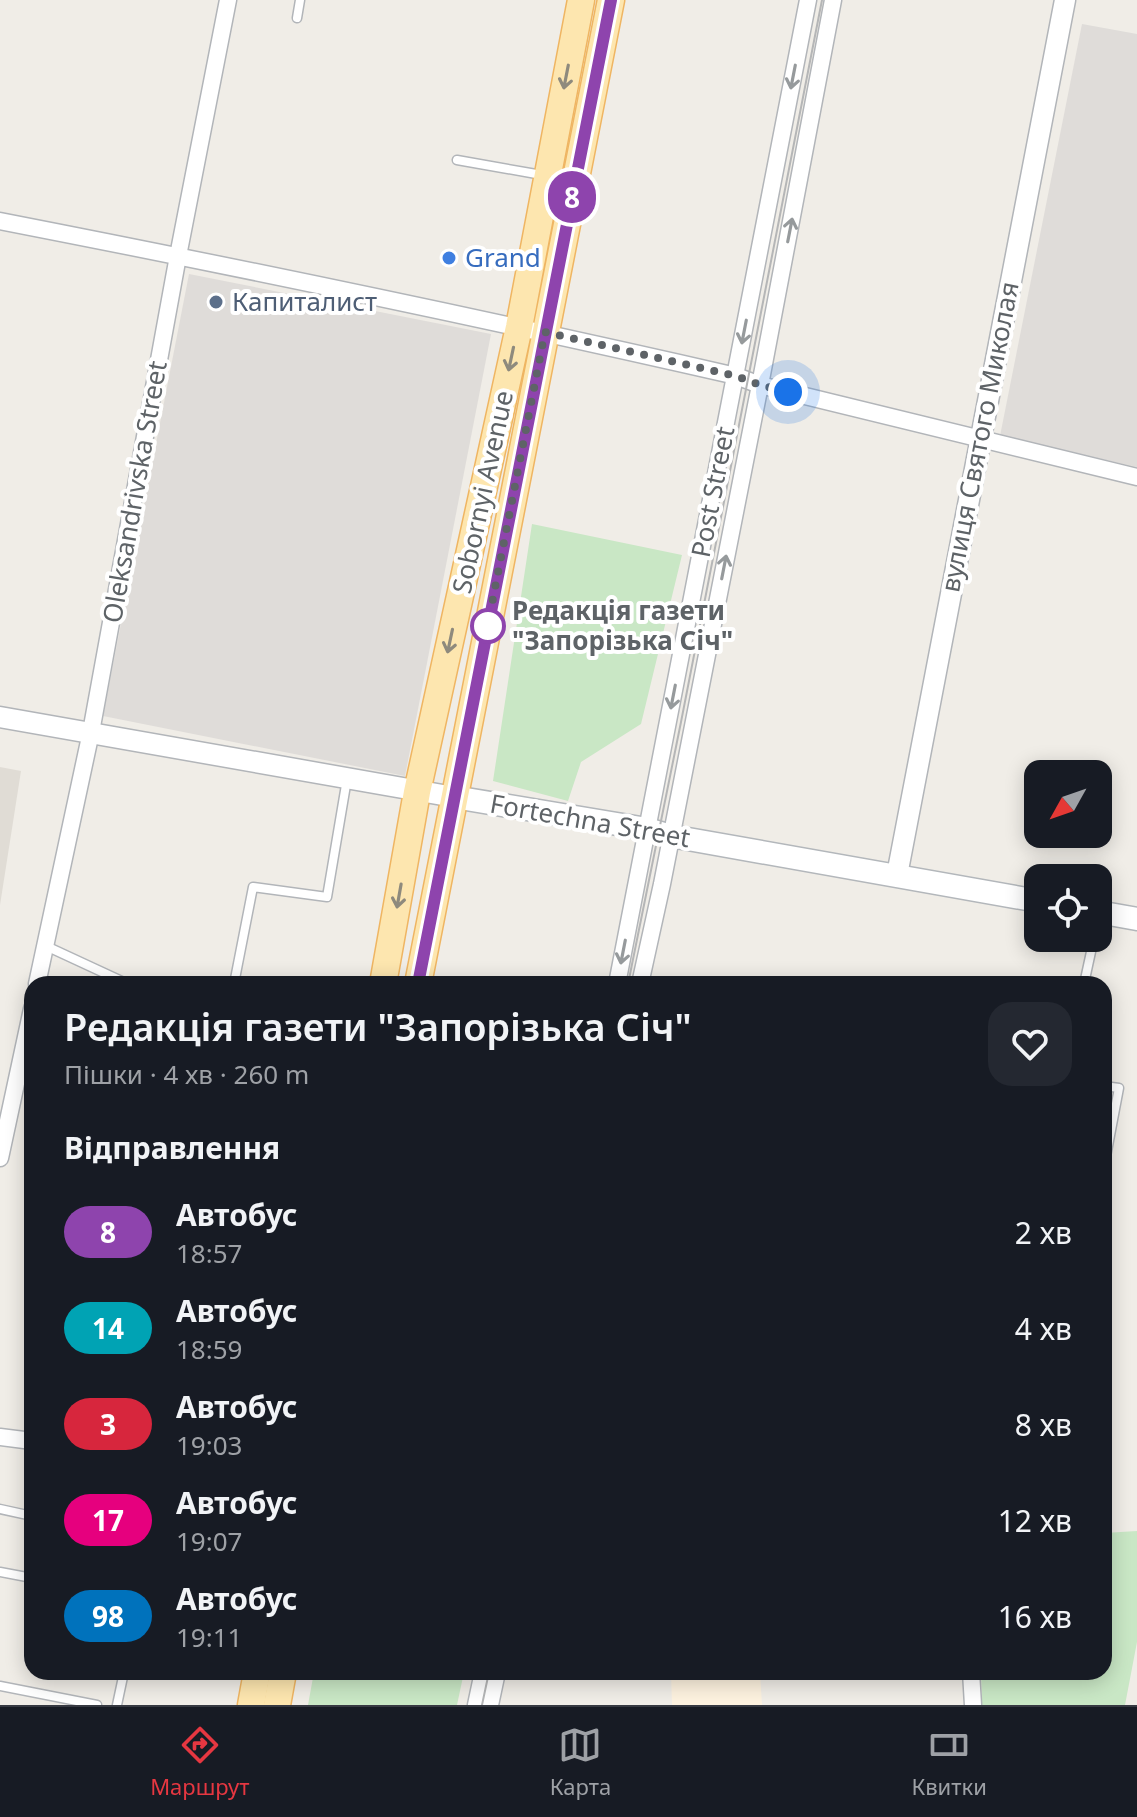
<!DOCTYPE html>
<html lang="uk">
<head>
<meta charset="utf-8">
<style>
  :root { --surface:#171b24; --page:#242831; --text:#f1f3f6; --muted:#9ea1a6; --line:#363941; --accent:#e63741 }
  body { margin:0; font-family:"Noto Sans",sans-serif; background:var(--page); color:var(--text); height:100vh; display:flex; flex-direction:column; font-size:30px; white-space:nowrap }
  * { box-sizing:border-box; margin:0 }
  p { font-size:26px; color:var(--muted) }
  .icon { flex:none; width:44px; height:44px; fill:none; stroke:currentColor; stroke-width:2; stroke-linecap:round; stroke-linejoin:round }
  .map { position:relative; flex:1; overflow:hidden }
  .details { position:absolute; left:24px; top:976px; width:1088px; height:704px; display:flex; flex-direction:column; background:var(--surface); border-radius:24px; box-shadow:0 4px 20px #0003 }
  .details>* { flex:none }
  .badge { padding:0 16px; border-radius:26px; font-size:28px; line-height:52px }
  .needle { width:52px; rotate:230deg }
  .buttons { position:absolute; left:1024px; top:760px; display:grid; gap:16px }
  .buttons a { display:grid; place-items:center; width:88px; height:88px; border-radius:16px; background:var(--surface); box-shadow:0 4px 20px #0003; font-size:40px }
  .you { position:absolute; width:40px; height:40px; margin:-20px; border:6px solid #fff; border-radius:50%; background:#1a73e8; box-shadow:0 0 0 12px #1a73e833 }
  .map>.badge { position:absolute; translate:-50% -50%; box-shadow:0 0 0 4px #fff }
  h2 { padding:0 40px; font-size:30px; line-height:72px }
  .round { display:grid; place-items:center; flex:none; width:84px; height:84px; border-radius:24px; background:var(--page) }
  .headline { display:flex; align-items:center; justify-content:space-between; height:136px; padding:0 40px }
  h1 { font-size:38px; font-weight:600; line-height:60px }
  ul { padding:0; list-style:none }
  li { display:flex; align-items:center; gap:24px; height:96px; padding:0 40px }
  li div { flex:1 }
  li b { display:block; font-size:30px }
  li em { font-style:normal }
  li .badge { min-width:88px; font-weight:700; text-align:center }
  .menu { display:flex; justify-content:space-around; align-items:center; height:112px; border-top:2px solid var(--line); background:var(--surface); font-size:22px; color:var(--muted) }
  .menu a { display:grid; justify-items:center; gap:4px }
  .menu .on { color:var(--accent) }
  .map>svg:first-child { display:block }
  .commercial { fill:#fdf2df }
  .industrial { fill:#dfdcd9 }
  .education { fill:#e0dcd5 }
  .green { fill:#c9e7c5 }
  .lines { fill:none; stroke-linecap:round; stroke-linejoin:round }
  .service-casing { stroke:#b2b5b9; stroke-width:11 }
  .minor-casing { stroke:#b2b5b9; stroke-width:19 }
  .tertiary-casing { stroke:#b2b5b9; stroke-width:23 }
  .secondary-casing { stroke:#b3b7bb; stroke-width:25 }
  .primary-casing { stroke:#efb562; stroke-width:29 }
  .service { stroke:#fff; stroke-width:8 }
  .minor { stroke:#fff; stroke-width:16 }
  .tertiary { stroke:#fff; stroke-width:20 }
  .secondary { stroke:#fff; stroke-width:22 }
  .primary { stroke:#fde6af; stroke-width:26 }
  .tram { stroke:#b5b6b7; stroke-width:2 }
  .oneway { stroke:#8e8a7d }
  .oneway2 { stroke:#969a9c }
  .line-casing { stroke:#fff; stroke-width:18 }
  .line { stroke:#8e44ad; stroke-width:12 }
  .walk { stroke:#5e6367; stroke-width:8; stroke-dasharray:0 14.4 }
  .shop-dot { fill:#3f7fe0; stroke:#fff; stroke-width:3 }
  .service-dot { fill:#5c6f8a; stroke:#fff; stroke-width:3 }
  .stop-dot { fill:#fff; stroke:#8e44ad; stroke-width:4 }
  .labels { text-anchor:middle; stroke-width:8; stroke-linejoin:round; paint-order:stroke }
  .shop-label { font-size:26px; fill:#366cbe; stroke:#fff; text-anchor:start }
  .service-label { font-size:26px; fill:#4e5e75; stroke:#fff; text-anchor:start }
  .street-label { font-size:26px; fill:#5e6367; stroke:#fff }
  .stop-label { font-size:26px; font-weight:bold; fill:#5e6367; stroke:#fff; text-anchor:start }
</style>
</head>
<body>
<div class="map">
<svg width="1137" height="1705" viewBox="0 0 1137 1705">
  <rect width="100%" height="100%" fill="#f0ede7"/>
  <polygon class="commercial" points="671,1672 760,1672 762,1705 672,1705"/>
  <g class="industrial">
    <polygon points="1082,24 1137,34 1137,467 1000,436"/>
    <polygon points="189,274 491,334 405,776 103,716"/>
  </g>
  <polygon class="education" points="0,767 21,771 0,905"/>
  <g class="green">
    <polygon points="532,524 682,555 641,724 581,762 568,801 493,781"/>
    <polygon points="1137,1531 1137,1642 1125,1705 982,1705 981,1672 1104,1672 1104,1533"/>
    <polygon points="314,1672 464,1672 457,1705 308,1705"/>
  </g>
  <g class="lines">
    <g class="service-casing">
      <g id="service">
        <polyline points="297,18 300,0"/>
        <polyline points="457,160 542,175"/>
        <polyline points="46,946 128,984"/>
        <polyline points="234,984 253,887 327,897 347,779"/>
        <polyline points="1084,984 1094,938"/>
        <polyline points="1104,1086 1119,1088 1104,1167"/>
        <polyline points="0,1509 32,1516"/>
        <polyline points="0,1572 32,1578"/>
        <polyline points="0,1686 97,1705"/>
        <polyline points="117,1705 124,1672"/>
      </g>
    </g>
    <g class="minor-casing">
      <g id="minor">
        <path d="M0 221C246 269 491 320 736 376L760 385 1137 477"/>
        <polyline points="37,984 91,732 178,256 228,0"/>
        <polyline points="617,984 808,0"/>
        <polyline points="640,984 662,884 760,385 833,0"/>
        <polyline points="0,1158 32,1009"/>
        <polyline points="0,1437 32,1441"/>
        <polyline points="971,1672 973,1705"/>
        <polyline points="476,1705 483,1672"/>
        <polyline points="490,1705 497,1672"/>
      </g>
    </g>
    <g class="tertiary-casing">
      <g id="tertiary">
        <polyline points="0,717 454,797"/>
        <polyline points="897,875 1065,0"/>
      </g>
    </g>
    <g class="secondary-casing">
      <g id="secondary">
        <polyline points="454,797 647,829 671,836 1038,901"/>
        <polyline points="1098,912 1137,919"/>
      </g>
    </g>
    <g class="primary-casing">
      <g id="primary">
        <polyline points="383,984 417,792 519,327 581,0"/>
        <polyline points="418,984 611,0"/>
        <polyline points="251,1705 257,1672"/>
        <polyline points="277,1705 283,1672"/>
      </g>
    </g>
    <use href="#service" class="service"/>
    <use href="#minor" class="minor"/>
    <use href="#tertiary" class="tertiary"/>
    <use href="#secondary" class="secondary"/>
    <use href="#primary" class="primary"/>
    <g class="tram">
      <polyline points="628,984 681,722 822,0"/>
      <polyline points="482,1705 489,1672"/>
    </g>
  </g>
  <defs><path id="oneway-shaft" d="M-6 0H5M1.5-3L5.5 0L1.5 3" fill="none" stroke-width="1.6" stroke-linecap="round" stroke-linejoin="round" transform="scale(2)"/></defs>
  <g class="oneway">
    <use href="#oneway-shaft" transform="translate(566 77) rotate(101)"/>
    <use href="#oneway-shaft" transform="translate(511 359) rotate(102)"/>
    <use href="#oneway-shaft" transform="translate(450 641) rotate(102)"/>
    <use href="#oneway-shaft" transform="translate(399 896) rotate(100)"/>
  </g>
  <g class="oneway2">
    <use href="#oneway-shaft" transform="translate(793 77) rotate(101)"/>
    <use href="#oneway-shaft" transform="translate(790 230) rotate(-79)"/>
    <use href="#oneway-shaft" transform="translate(744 332) rotate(101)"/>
    <use href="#oneway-shaft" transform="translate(724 567) rotate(-79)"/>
    <use href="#oneway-shaft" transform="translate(673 697) rotate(101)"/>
    <use href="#oneway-shaft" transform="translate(623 952) rotate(101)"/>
  </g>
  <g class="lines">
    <g class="line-casing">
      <polyline id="line" points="418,984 611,0"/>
    </g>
    <use href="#line" class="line"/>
    <polyline class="walk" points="488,626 486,634 545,332 736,376 760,385 788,392"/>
  </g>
  <circle class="shop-dot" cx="449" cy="258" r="8"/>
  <circle class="service-dot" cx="216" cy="302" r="8"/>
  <circle class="stop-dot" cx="488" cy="626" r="16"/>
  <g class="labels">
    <g class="shop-label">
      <text x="465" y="267">Grand</text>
    </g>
    <g class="service-label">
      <text x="232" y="311">Капиталист</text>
    </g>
    <g class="street-label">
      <text transform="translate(980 437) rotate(-79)" y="9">вулиця Святого Миколая</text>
      <text transform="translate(135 492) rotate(-80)" y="9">Oleksandrivska Street</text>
      <text transform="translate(483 492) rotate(-78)" y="9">Sobornyi Avenue</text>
      <text transform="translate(713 492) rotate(-79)" y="9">Post Street</text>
      <text transform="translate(590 821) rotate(10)" y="9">Fortechna Street</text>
    </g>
    <g class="stop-label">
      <text x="512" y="620">Редакція газети<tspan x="512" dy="30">"Запорізька Січ"</tspan></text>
    </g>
  </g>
</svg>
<div class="buttons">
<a><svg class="needle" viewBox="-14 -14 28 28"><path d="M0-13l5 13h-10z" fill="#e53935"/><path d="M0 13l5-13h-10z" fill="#9ea1a6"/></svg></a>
<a><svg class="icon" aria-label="locate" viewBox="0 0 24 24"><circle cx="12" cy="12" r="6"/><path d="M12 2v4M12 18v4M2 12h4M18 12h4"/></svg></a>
</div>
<div class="you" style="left:788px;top:392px"></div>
<b class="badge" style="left:572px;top:197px;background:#8e44ad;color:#fff">8</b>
<section class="details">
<div class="headline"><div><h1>Редакція газети &quot;Запорізька Січ&quot;</h1><p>Пішки · 4 хв · 260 m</p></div><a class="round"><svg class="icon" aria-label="heart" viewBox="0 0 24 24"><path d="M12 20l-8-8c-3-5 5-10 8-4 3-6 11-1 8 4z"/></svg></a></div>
<h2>Відправлення</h2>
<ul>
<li><span class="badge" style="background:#8e44ad;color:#fff">8</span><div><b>Автобус</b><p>18:57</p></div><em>2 хв</em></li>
<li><span class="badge" style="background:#00a3b4;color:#fff">14</span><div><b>Автобус</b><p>18:59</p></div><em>4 хв</em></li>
<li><span class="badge" style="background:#d7263d;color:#fff">3</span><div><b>Автобус</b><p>19:03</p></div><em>8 хв</em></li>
<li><span class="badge" style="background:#e6007e;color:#fff">17</span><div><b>Автобус</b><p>19:07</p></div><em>12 хв</em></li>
<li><span class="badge" style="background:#0072bc;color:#fff">98</span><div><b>Автобус</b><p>19:11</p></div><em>16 хв</em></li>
</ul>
</section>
</div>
<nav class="menu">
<a class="on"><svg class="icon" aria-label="directions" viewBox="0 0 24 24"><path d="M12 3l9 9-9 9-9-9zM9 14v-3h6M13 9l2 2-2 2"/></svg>Маршрут</a>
<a><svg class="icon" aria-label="map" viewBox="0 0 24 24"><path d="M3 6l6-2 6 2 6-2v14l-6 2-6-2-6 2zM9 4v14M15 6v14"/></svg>Карта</a>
<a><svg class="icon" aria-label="tickets" viewBox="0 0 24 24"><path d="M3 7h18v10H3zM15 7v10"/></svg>Квитки</a>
</nav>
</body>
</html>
